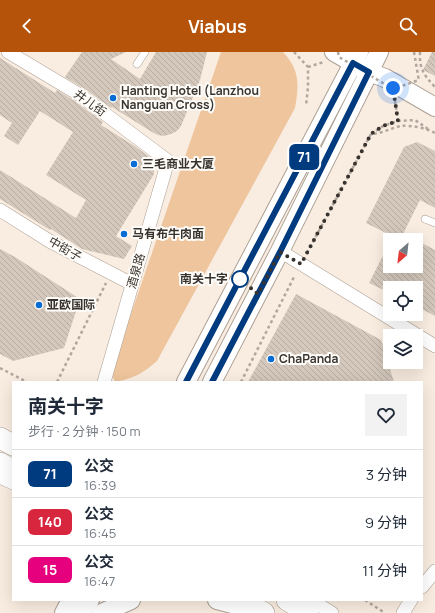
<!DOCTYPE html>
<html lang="zh">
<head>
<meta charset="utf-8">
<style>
  :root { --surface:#fff; --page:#f2f2f3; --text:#1f2937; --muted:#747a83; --line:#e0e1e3; --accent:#b45309 }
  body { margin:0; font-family:Manrope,"Noto Sans SC",sans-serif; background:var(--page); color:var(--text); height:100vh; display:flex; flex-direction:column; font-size:15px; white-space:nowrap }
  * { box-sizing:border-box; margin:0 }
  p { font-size:13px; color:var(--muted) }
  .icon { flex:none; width:22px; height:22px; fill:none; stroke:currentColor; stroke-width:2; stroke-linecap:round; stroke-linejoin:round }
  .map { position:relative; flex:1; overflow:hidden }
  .details { position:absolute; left:12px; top:329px; width:411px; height:220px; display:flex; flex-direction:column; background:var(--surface); border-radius:0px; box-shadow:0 4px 16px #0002 }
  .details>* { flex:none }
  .badge { padding:0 8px; border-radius:6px; font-size:14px; line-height:26px }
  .needle { width:26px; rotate:208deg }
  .controls { position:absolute; left:383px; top:181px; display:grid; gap:8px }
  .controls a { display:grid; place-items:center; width:40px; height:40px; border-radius:0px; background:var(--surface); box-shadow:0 4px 16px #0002; font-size:20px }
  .you { position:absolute; width:20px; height:20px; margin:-10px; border:3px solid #fff; border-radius:50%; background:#1a73e8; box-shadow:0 0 0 6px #1a73e833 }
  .map>.badge { position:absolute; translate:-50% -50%; box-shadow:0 0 0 2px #fff }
  .round { display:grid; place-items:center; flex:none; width:42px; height:42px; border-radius:0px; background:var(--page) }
  .head { display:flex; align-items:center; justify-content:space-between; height:68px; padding:0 16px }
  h1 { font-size:19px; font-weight:700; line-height:30px }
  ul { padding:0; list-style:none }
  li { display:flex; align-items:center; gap:12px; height:48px; padding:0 16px; border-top:1px solid var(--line) }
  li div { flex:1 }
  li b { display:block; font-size:15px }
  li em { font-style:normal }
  li .badge { min-width:44px; font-weight:700; text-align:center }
  header { display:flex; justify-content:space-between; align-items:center; height:52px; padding:0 16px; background:var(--accent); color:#fff; font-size:18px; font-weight:700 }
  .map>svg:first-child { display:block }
  .green { fill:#eec59c }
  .building { fill:url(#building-back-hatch) }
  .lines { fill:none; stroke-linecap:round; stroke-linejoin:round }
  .lane-casing { stroke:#ada195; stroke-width:8 }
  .street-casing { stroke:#ada195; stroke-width:14 }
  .secondary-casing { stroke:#ada195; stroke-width:20 }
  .primary-casing { stroke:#ada195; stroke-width:22 }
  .path { stroke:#b1a79e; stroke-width:2.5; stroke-dasharray:3 3; stroke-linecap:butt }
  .lane { stroke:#fff; stroke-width:7 }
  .street { stroke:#fff; stroke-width:13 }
  .secondary { stroke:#fff; stroke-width:18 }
  .primary { stroke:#fff; stroke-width:21 }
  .path-bridge { stroke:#b1a79e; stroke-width:2.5; stroke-dasharray:3 3; stroke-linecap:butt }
  .line-casing { stroke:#fff; stroke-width:9 }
  .line { stroke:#003b80; stroke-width:6 }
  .walk { stroke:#38332e; stroke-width:4; stroke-dasharray:0 7.2 }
  .poi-dot { fill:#056cd4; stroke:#fefcf9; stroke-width:1.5 }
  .stop-dot { fill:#fff; stroke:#003b80; stroke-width:2 }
  .labels { text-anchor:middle; stroke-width:4; stroke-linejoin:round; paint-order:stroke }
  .poi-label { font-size:12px; font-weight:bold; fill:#38332e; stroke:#fefcf9; text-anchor:start }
  .street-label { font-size:12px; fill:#38332e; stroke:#fefcf9 }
  .stop-label { font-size:12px; font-weight:bold; fill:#38332e; stroke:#fefcf9; text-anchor:end }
</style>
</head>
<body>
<header><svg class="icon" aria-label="back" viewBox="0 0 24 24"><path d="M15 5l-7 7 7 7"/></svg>Viabus<svg class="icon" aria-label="search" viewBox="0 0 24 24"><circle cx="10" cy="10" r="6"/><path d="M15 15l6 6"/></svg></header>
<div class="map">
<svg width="435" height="561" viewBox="0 0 435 561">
  <defs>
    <pattern id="building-back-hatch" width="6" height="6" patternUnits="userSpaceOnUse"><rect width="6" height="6" fill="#d4c8bc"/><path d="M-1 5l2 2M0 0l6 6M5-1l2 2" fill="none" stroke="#b7aca2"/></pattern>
  </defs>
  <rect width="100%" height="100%" fill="#f9ece0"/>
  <path class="green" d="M221 0H283C300 18 299 33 295 56L157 309C142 322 134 326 115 330L111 320Z"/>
  <g class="building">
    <polygon points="82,0 126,0 111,7 140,27 156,0 207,0 200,28 181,74 177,79 171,82 164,84 158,83 152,80 112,55 111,56 85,37 65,25"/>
    <polygon points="432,0 435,0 435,24 423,18"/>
    <polygon points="0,6 55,41 57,38 76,50 103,70 101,73 136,95 152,107 154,115 154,122 151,127 116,184 132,194 124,207 82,197 51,177 50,178 0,147 0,118 76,166 86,148 46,123 73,80 40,59 18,93 4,84 12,71 0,63"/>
    <polygon points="417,90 435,99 435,156 420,148 400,188 366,171 404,95"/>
    <polygon points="416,188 435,198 435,264 416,254 416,236 390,236 390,241 369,231 390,190 390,214 416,214"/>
    <polygon points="0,197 15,205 80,247 64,296 13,309 0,302"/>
    <polygon points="296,242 381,288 394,330 248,330"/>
  </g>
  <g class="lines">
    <g class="lane-casing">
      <g id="lane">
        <polyline points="137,12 145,0"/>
        <polyline points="425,167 435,171"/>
      </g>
    </g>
    <g class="street-casing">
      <g id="street">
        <polyline points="8,0 80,43 168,109 104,330"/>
        <polyline points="0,158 51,190 132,232"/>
        <polyline points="280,199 435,294"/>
        <polyline points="0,425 13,431"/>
        <polyline points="422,535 435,519"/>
        <polyline points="311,548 332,561"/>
        <polyline points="403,561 411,548"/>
      </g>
    </g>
    <g class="secondary-casing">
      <g id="secondary">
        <polyline points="334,0 369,20 385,26 435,55"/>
        <polyline points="186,330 359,0"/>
        <polyline points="212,330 280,199 379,0"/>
        <polyline points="217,548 255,558"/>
        <polyline points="64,561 71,548"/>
        <polyline points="82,561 90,548"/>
        <polyline points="102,561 131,548"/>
      </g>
    </g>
    <g class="primary-casing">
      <g id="primary">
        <polyline points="0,386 13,393"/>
        <polyline points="0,411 13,419"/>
        <polyline points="241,548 264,561"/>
        <polyline points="287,548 308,561"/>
      </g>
    </g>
    <g class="path">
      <polyline points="294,0 308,15 308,35 306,54"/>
      <polyline points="414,0 419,29"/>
      <path d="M420 0C419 17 424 23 435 35"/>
      <polyline points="308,15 324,10"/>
      <polyline points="395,49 398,69"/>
      <polyline points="371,82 383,74 398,69 415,68 428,77"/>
      <path d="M307 201 371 82C381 82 391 76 401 74 410 73 427 76 435 81"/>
      <polyline points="0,316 27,330"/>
      <polyline points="57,330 106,231"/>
      <polyline points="241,330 295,223"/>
      <polyline points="365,548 385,561"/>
    </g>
    <use href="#lane" class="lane"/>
    <use href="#street" class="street"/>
    <use href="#secondary" class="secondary"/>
    <use href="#primary" class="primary"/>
    <polyline class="path-bridge" points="338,0 339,5 393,37 419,28"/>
  </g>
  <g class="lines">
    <g class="line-casing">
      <polyline id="line" points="186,330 353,11 369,20 280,200 212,330"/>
    </g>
    <use href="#line" class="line"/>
    <polyline class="walk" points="240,227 258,242 280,200 301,212 371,82 383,74 398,69 393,36"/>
  </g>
  <g class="poi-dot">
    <circle cx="113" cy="46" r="4"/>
    <circle cx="134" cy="112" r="4"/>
    <circle cx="124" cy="182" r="4"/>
    <circle cx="39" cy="253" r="4"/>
    <circle cx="271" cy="307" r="4"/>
  </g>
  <circle class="stop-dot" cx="240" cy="227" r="8"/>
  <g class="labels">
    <g class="poi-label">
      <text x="121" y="43">Hanting Hotel (Lanzhou<tspan x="121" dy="14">Nanguan Cross)</tspan></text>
      <text x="142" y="116">三毛商业大厦</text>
      <text x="132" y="186">马有布牛肉面</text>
      <text x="47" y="257">亚欧国际</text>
      <text x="279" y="311">ChaPanda</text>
    </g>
    <g class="street-label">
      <text transform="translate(90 51) rotate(36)" y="4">井儿街</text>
      <text transform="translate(65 197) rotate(30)" y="4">中街子</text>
      <text transform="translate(136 219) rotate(-74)" y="4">酒泉路</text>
    </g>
    <g class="stop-label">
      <text x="228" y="231">南关十字</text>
    </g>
  </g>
</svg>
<div class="controls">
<a><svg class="needle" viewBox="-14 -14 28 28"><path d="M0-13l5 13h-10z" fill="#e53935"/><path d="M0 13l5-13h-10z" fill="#747a83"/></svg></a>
<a><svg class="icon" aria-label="locate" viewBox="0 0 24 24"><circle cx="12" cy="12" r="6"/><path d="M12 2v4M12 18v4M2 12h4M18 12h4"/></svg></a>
<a><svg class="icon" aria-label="layers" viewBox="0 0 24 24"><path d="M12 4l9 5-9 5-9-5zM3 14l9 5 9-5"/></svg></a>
</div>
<div class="you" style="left:393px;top:36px"></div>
<b class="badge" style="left:304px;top:105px;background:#003b80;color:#fff">71</b>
<section class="details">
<div class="head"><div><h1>南关十字</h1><p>步行 · 2 分钟 · 150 m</p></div><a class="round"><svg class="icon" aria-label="heart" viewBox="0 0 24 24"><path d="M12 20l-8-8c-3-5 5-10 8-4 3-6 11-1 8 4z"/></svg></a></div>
<ul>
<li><span class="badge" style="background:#003b80;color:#fff">71</span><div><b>公交</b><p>16:39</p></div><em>3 分钟</em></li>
<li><span class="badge" style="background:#d7263d;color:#fff">140</span><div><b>公交</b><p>16:45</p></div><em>9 分钟</em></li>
<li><span class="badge" style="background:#e6007e;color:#fff">15</span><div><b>公交</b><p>16:47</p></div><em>11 分钟</em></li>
</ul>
</section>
</div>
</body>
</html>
